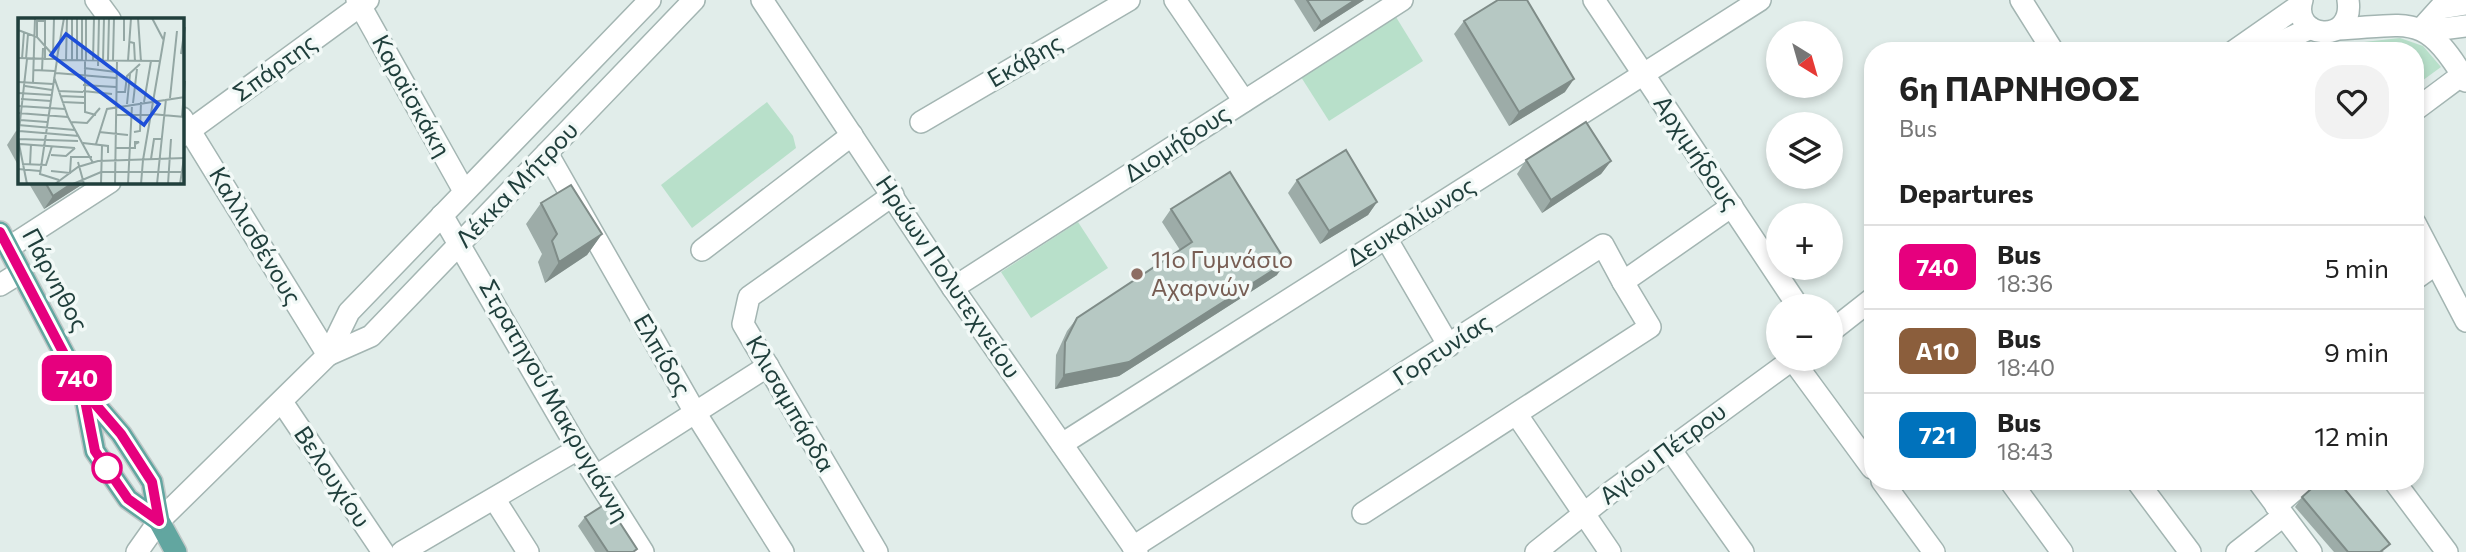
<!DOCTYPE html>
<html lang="en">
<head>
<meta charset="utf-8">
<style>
  :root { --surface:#fff; --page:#f2f2f2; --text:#222; --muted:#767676; --line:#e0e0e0 }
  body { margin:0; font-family:Commissioner,sans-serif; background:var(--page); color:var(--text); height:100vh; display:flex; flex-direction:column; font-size:26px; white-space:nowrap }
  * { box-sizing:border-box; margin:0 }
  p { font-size:23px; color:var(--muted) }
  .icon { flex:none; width:38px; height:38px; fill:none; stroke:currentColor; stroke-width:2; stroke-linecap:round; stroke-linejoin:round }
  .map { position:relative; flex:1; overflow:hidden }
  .drawer { position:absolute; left:1864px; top:42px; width:560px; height:448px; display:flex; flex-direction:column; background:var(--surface); border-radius:28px; box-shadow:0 4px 10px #0003 }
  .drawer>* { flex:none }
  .badge { padding:0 14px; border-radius:10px; font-size:24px; line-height:46px }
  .needle { width:46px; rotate:143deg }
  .fabs { position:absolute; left:1766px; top:21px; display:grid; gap:14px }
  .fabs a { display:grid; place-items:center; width:77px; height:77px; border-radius:50%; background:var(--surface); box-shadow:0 4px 10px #0003; font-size:35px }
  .map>.badge { position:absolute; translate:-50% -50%; box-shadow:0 0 0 4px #fff }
  h2 { padding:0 35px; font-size:26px; line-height:63px }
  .round { display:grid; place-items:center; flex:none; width:74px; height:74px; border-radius:28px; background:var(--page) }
  .overview { display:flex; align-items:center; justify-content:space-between; height:119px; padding:0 35px }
  h1 { font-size:33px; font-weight:700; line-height:52px }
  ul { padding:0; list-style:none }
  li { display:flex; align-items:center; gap:21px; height:84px; padding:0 35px; border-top:2px solid var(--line) }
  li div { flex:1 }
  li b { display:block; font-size:26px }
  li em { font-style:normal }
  li .badge { min-width:77px; font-weight:700; text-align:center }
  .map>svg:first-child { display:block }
  .green { fill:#b8e0ca }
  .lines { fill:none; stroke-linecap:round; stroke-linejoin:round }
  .minor-casing { stroke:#a3b5b2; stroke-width:24 }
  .major-casing { stroke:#c1c9c8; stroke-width:24 }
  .minor { stroke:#fff; stroke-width:21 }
  .major { stroke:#62a6a0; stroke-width:21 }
  .wall { fill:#9daca8 }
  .shaded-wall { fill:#7f8c88 }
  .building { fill:#b6c8c3; stroke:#7f8c88; stroke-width:2 }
  .line-casing { stroke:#fff; stroke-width:16 }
  .line { stroke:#e6007e; stroke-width:10 }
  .education-dot { fill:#8d6e63; stroke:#f2f9f7; stroke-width:2.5 }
  .stop-dot { fill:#fff; stroke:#e6007e; stroke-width:3.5 }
  .labels { text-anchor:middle; stroke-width:7; stroke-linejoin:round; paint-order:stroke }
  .street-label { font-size:24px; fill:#203f3c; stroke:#f2f9f7 }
  .education-label { font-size:24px; fill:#785e54; stroke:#f2f9f7; text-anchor:start }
  .inset-road { fill:none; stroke:#94a7a4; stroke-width:2 }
  .view { fill:#1d4ed8; fill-opacity:0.15; stroke:#1d4ed8; stroke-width:3.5 }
  .inset-edge { fill:none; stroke:#203f3c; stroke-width:3.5 }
</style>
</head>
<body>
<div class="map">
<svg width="2466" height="552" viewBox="0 0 2466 552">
  <rect width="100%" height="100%" fill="#e1edea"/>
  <g class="green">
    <polygon points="1396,17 1423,61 1329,121 1301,77"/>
    <polygon points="2400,38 2423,46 2441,67 2415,86 2415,51 2358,51 2355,43"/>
    <polygon points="767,102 793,136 796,148 692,228 661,185"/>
    <polygon points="1078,222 1108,268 1031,318 1001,272"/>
  </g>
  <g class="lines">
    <g class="minor-casing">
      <g id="minor">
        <polyline points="96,0 110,19"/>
        <polyline points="357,0 464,191"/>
        <polyline points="762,0 953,288 1137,552"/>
        <polyline points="1175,0 1244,101"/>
        <polyline points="1594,0 1798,306"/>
        <polyline points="2021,0 2053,51"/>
        <path d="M2302 0C2290 39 2355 46 2348 0"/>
        <path d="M2338 29C2412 25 2424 12 2466 81"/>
        <polyline points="2421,29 2440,8 2466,4"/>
        <polyline points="2426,31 2466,26"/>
        <polyline points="2234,51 2300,5"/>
        <polyline points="2261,51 2311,28"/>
        <polyline points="2415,110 2462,75"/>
        <polyline points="182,118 328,355"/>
        <polyline points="921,122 1129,0"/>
        <polyline points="182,136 368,0"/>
        <polyline points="547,153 696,414 783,552"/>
        <polyline points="442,215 578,449 643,552"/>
        <polyline points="2415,223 2466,321"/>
        <polyline points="1386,238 1449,346"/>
        <polyline points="8,248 110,182"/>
        <polyline points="702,250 852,135"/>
        <polyline points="2415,279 2436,264"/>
        <polyline points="0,285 21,272"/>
        <polyline points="953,288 1402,0"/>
        <polyline points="1830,332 1872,299"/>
        <polyline points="328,355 371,336 694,0"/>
        <polyline points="1792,359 1872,468"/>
        <polyline points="282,402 383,552"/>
        <polyline points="1517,415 1610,552"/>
        <polyline points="1062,444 1760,0"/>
        <polyline points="1670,449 1743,552"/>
        <polyline points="596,476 768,366"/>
        <polyline points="1882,481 1934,552"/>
        <polyline points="2010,481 2062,552"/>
        <polyline points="2137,481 2190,552"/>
        <polyline points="2258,481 2311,552"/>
        <polyline points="2394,481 2447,552"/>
        <polyline points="495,500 528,552"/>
        <polyline points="2276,506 2305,481"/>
        <polyline points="1363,513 1650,327 1623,282"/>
        <polyline points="1133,547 1603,245 1623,282 1732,206"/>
        <polyline points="137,552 159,521 328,355 349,312 650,0"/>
        <polyline points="402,552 578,449"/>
        <polyline points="877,552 743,324 749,297 893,195"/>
        <polyline points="1536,552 1611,492 1793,359"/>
        <polyline points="2237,552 2283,516"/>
      </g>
    </g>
    <g class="major-casing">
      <g id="major">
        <polyline points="0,232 83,390 121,434 152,482 159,521 176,552"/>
        <polyline points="84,393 95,451 128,499 159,521"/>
      </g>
    </g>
    <use href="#minor" class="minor"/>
    <use href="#major" class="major"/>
  </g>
  <g class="wall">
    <polygon points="1294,0 1364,0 1314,32"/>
    <polygon points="1464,21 1565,92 1509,126 1454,34"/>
    <polygon points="19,130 19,167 7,145 16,131"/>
    <polygon points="1526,160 1611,161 1601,174 1542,213 1517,174"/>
    <polygon points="1297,180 1377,202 1368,215 1320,244 1288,193"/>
    <polygon points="28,182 86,182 44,209"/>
    <polygon points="541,203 602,234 587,255 545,283 538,262 542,254 526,224"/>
    <polygon points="1171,209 1277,275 1119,376 1055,389 1056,355 1067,331 1077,318 1180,250 1162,222"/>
    <polygon points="2302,497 2384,552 2334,552 2295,507"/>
    <polygon points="585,517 635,552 595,552 578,526"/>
  </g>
  <g class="shaded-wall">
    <polygon points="1355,0 1364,0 1314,32 1321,22"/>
    <polygon points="1574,79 1565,92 1509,126 1519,112"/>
    <polygon points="1611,161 1601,174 1542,213 1551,200"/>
    <polygon points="74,182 86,182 44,209 53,196"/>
    <polygon points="1377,202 1368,215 1320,244 1329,231"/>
    <polygon points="602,234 587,255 545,283 559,262"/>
    <polygon points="1286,262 1277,275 1119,376 1055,389 1064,375"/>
  </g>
  <g class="building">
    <polygon points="1307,0 1355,0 1321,22"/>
    <polygon points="1498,0 1527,0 1574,79 1519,112 1464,21"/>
    <polygon points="1586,122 1611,161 1551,200 1526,160"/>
    <polygon points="1346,150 1377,202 1329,231 1297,180"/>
    <polygon points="1230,172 1286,262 1129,362 1064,375 1065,342 1077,318 1192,242 1171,209"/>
    <polygon points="45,182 74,182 53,196"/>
    <polygon points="571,185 602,234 559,262 552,241 557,234 541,203"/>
    <polygon points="2320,481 2338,481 2390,544 2380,552 2348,552 2302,497"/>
    <polygon points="607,503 637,549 633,552 608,552 585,517"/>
  </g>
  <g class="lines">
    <g class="line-casing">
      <polyline id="line" points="0,232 83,390 95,451 128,499 159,521 152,482 121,434 96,405"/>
    </g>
    <use href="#line" class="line"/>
  </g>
  <circle class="education-dot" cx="1137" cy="274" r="7"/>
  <circle class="stop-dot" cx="107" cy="468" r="14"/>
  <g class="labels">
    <g class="street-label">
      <text transform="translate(1025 61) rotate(-30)" y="8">Εκάβης</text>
      <text transform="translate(275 68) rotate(-36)" y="8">Σπάρτης</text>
      <text transform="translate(411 96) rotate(61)" y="8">Καραϊσκάκη</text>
      <text transform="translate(1177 144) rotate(-33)" y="8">Διομήδους</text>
      <text transform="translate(1696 153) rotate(56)" y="8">Αρχιμήδους</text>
      <text transform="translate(517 185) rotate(-46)" y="8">Λέκκα Μήτρου</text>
      <text transform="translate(1411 222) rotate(-32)" y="8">Δευκαλίωνος</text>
      <text transform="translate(255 236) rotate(59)" y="8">Καλλισθένους</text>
      <text transform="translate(948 277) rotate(56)" y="8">Ηρώων Πολυτεχνείου</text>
      <text transform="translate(55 280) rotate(62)" y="8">Πάρνηθος</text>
      <text transform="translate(1442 350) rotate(-33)" y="8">Γορτυνίας</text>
      <text transform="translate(662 355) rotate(60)" y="8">Ελπίδος</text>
      <text transform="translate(554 401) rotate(60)" y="8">Στρατηγού Μακρυγιάννη</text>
      <text transform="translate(790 404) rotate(60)" y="8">Κλισαμπάρδα</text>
      <text transform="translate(1663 454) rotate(-37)" y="8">Αγίου Πέτρου</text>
      <text transform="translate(332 477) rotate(56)" y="8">Βελουχίου</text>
    </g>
    <g class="education-label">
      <text x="1151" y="268">11ο Γυμνάσιο<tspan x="1151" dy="28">Αχαρνών</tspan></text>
    </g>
  </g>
  <g transform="translate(18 18)">
    <rect width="166" height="166" fill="#e1edea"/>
    <path class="inset-road" d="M54 0V42M59 0V42M120 0 123 44M134 0 145 21M0 12 19 19 35 37M19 19V3H26M106 23V0M0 24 1 0M112 24 116 25 117 44M163 36 167 9M35 37 36 0M0 40 37 41M39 40 46 0M4 41 6 14M8 41 10 16M9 41 0 121 9 166M27 42V2M39 42 22 156 41 162M39 42 141 43M48 42 49 0M90 42 91 0M95 42 96 0M64 43V0M67 43V94L78 97M68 43V0M75 43 76 0M85 43 86 0M110 43 113 0M80 48 81 0M66 50 98 54M16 52 37 53M24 53 25 30M38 55 98 60M36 59 50 99 75 145M0 64 35 66M15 64 17 0M65 67 98 69M7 68 34 72M40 73 65 74M65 73 94 76M98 74H107L109 58 122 46M0 75 33 77M42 78 66 79M152 80 159 13M3 81 33 83M44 84 66 85M126 84 133 43M115 85 119 51M109 86 112 56M0 88 47 91M0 95 50 99M133 96 167 99M98 97H132M164 98 167 63M2 102 29 104M53 104 69 105 82 90M0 107 57 112M1 113 61 118M81 114 110 117M116 114 122 113 123 84M0 121 60 123M65 125 90 128V135M2 126 57 130M78 126 89 91 167 79M98 130H117V124H121L117 126M33 137 48 138 57 130M133 141 136 121H144M125 142 147 14M60 144 66 166M4 146 28 147 34 128M12 147 13 126M0 151 22 153M33 153 52 155 53 139H74M37 166 60 149 80 143 167 140M55 166 83 154H167M79 166H104M83 166 84 128M97 166 99 42M110 166 114 87M123 166 125 142M139 166 148 81M150 166 153 121M162 166 166 140"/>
    <path class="view" d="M48 16 141 86 126 107 33 37Z"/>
    <rect width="166" height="166" class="inset-edge"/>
  </g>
</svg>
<div class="fabs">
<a><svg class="needle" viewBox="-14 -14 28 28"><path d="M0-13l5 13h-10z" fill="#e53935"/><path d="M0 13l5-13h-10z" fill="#767676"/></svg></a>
<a><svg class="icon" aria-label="layers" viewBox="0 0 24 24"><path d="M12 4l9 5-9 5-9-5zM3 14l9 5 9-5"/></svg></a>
<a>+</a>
<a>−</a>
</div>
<b class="badge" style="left:77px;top:378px;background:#e6007e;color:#fff">740</b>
<section class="drawer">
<div class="overview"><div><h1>6η ΠΑΡΝΗΘΟΣ</h1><p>Bus</p></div><a class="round"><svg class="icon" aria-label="heart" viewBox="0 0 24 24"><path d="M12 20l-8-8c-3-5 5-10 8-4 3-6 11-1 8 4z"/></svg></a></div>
<h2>Departures</h2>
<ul>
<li><span class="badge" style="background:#e6007e;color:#fff">740</span><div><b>Bus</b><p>18:36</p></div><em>5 min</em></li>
<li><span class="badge" style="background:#8b5e3c;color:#fff">Α10</span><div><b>Bus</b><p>18:40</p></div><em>9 min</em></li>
<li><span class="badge" style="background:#0072bc;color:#fff">721</span><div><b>Bus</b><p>18:43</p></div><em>12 min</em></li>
</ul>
</section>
</div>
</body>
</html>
